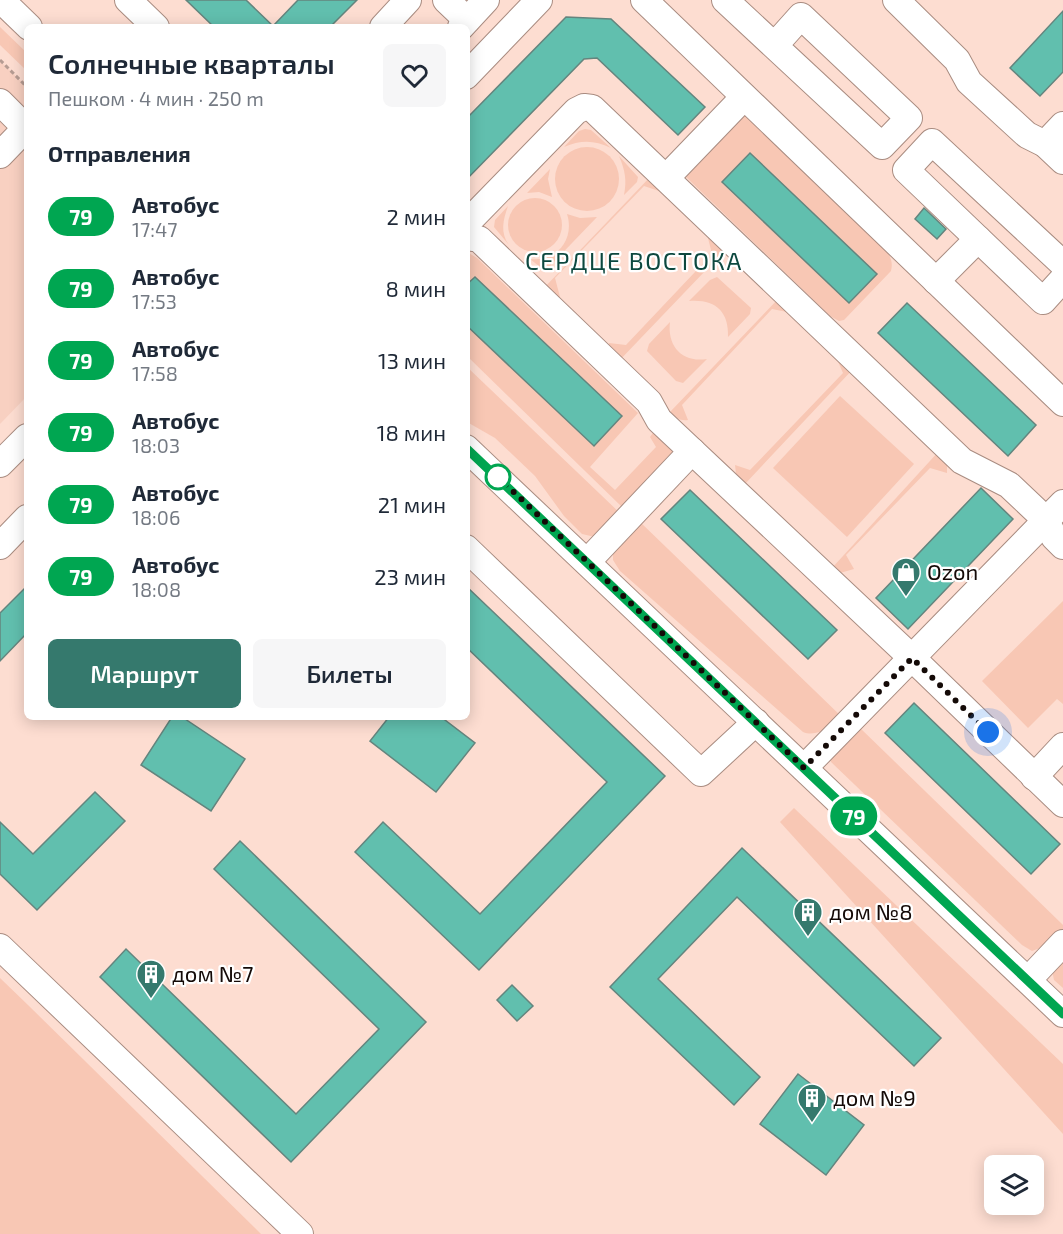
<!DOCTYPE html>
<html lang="ru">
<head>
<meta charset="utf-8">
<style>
  :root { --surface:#fff; --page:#f6f6f7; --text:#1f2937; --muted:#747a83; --accent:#35796d }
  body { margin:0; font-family:"Exo 2",sans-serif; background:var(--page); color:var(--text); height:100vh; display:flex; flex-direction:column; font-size:22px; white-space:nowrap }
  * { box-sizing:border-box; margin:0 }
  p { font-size:20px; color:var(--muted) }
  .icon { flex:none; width:33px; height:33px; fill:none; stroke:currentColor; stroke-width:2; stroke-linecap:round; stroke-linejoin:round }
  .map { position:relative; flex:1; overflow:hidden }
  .panel { position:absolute; left:24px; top:24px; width:446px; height:696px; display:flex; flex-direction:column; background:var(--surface); border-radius:9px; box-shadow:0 3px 15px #0003 }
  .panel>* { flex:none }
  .badge { padding:0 12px; border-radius:20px; font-size:21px; line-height:39px }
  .fabs { position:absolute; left:984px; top:1155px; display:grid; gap:12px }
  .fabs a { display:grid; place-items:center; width:60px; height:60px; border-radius:9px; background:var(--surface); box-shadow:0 3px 15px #0003; font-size:30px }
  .you { position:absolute; width:30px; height:30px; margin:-15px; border:4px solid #fff; border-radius:50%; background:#1a73e8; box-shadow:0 0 0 9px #1a73e833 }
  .map>.badge { position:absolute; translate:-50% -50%; box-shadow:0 0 0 3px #fff }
  h2 { padding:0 24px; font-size:22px; line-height:54px }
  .round { display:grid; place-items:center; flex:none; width:63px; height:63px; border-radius:9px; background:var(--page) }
  .headline { display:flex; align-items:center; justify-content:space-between; height:102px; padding:0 24px }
  h1 { font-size:28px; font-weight:600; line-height:45px }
  .action { display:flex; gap:12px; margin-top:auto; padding:12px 24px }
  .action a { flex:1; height:69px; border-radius:9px; background:var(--accent); color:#fff; font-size:24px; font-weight:600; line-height:69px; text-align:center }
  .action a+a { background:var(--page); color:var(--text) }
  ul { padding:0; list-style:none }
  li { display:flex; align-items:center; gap:18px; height:72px; padding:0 24px }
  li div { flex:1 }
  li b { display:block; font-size:22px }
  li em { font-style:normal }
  li .badge { min-width:66px; font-weight:700; text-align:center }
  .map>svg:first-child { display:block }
  .built { fill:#f8d0c1 }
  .green { fill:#f8c7b4; fill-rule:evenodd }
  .building { fill:#61bfae; stroke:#64857e; stroke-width:1.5 }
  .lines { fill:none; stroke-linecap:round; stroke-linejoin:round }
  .minor-casing { stroke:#a98c81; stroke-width:28 }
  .path { stroke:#b69c93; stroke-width:3; stroke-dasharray:4.5 3; stroke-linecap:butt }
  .minor { stroke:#fff; stroke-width:26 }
  .line-casing { stroke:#fff; stroke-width:14 }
  .line { stroke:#00a651; stroke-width:9 }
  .walk { stroke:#140a07; stroke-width:6; stroke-dasharray:0 10.8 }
  .stop-dot { fill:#fff; stroke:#00a651; stroke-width:3 }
  .labels { text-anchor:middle; stroke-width:4.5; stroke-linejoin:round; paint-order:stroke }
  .poi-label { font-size:22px; fill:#140a07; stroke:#fff; text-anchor:start }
  .neighbourhood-label { font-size:24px; letter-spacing:1.5px; fill:#0d483f; stroke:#fff }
</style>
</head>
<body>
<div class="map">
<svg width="1063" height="1234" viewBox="0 0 1063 1234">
  <rect width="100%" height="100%" fill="#fdddd1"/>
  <polygon class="built" points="0,61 27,87 27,396 0,424"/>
  <g class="green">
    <polygon points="0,27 27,53 27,71 0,45"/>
    <path d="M743 113 887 251C891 258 893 263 891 271L844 320 839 321 830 316 684 175ZM749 153 877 274 849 303 722 183Z"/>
    <path d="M585 129 591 130 611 148C594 140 581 140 564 147L579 131Z"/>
    <circle cx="587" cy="179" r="32"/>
    <path d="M619 156 638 177 637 182 624 195C627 180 625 170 619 156Z"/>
    <polygon points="550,169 548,179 552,197 539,192 527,193"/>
    <polygon points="652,175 659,185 659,191 644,186 555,278 560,297 554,297 543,289"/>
    <circle cx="535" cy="225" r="27"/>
    <path d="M508 206C503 220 500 233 509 245L494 227 495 220Z"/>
    <path d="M567 214 580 218 597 217 548 268 544 270 530 259C557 262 575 239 567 214Z"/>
    <polygon points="708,238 713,238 728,247 617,363 609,350 609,343 626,345 712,254"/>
    <polygon points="467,252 477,258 638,413 590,467 615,490 656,447 650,437 655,430 673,449 672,455 622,507 467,356 466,325 593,446 622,417 475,277 467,285"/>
    <path d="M717 277 751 308 750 314 728 337C729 311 715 299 689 301L710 280Z"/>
    <path d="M780 297 787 307V312L772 309 682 405 688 420C680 421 676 418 670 412Z"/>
    <path d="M670 322C667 346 682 363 707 359L683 383 676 381 647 351 649 344Z"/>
    <polygon points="836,357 854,368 744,485 736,474 735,465 750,470 843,373"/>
    <polygon points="466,366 622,515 595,537 582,534 564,516 535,476 495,438 467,422"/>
    <polygon points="840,396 914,464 847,537 773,468"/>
    <polygon points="940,450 947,460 947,473 930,468 846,555 854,569 840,573 832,568"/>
    <path d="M638 520 844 719C832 725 817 738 803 732L620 571 613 560V548Z"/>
    <polygon points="1063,601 1063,704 1057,699 1028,728 982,681"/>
    <polygon points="857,725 1063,925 1063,930 1043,947 1032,951 1022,945 831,762 829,753"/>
    <polygon points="794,808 1063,1064 1063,1134 780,822"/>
    <polygon points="1063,956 1063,988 1054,980 1052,970"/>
    <polygon points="0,978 28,1005 261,1234 0,1234"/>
  </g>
  <g class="building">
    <polygon points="186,0 246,0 273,26 298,0 357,0 330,27 214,27"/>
    <polygon points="1063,11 1063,72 1040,96 1010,68"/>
    <polygon points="566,17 611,19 705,107 678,135 597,58 584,59 466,180 466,119"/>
    <polygon points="750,153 877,274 849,303 722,182"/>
    <polygon points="924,208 946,229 937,239 915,219"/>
    <polygon points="475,277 622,416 594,446 466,325 466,285"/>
    <polygon points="907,303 1036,425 1008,456 878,333"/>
    <polygon points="981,488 1013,519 908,629 876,598"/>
    <polygon points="690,490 837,630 808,659 661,519"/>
    <polygon points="27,586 27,633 0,661 0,613"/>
    <polygon points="466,586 665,776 479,970 355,852 383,822 480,914 607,782 466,647"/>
    <polygon points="914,703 1060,844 1031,874 885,733"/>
    <polygon points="172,717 182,717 245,759 211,811 141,765"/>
    <polygon points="389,717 441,717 475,743 436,792 370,741"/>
    <polygon points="95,792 125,821 37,910 0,874 0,822 33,854"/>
    <polygon points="240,841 426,1022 291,1162 100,977 126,949 296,1114 379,1029 214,869"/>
    <polygon points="742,848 941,1038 914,1066 737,897 658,979 760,1077 734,1105 610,987"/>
    <polygon points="512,985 533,1006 517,1021 497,1000"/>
    <polygon points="798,1074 864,1125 826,1175 760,1124"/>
  </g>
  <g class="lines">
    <g class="minor-casing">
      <g id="minor">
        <polyline points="1,0 29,27"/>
        <polyline points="128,0 156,27"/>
        <polyline points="446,0 467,20"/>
        <polyline points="644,0 1063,403"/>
        <polyline points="725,0 882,146 909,118 801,16 775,45"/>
        <polyline points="896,0 957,60 969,82 1027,135 1045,144 1063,161"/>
        <polyline points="383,27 408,0"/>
        <polyline points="461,27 486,0"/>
        <polyline points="466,76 539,0"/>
        <polyline points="0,102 26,128 0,155"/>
        <polyline points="1045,144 1063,125"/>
        <polyline points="666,178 744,97"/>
        <polyline points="466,224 576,111 584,107 592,108 962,461 1009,485 1046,520 1054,537 1063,546"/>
        <polyline points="466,237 479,239 649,402 659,420 912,658 1063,804"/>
        <polyline points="1063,264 932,142 906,170 1043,301 1063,279"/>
        <polyline points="936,281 978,239"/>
        <polyline points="466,448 1063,1014"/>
        <polyline points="0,464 27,437"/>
        <polyline points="0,546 27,518"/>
        <polyline points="466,548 701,773 756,722"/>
        <polyline points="587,562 692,451"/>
        <polyline points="804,768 1063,503"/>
        <polyline points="1034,777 1063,746"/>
        <polyline points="0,947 300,1234"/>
        <polyline points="1028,980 1063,943"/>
      </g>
    </g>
    <polyline class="path" points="0,60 27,87"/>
    <use href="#minor" class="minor"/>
  </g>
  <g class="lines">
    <g class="line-casing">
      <polyline id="line" points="466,448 1063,1014"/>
    </g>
    <use href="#line" class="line"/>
    <polyline class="walk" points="498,477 804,768 912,658 988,732"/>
  </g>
  <defs>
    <g id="shop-pin" transform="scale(1.5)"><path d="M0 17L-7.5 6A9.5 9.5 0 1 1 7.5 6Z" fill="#35796d" stroke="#fff"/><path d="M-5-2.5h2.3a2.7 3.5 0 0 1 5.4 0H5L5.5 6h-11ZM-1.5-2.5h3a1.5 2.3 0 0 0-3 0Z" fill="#fff"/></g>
    <g id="building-pin" transform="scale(1.5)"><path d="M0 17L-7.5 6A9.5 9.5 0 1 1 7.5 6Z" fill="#35796d" stroke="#fff"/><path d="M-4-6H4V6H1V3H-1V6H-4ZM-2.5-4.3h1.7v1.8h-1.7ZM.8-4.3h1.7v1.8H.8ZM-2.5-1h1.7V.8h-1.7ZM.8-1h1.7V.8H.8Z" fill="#fff"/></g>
  </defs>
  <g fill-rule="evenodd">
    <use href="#shop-pin" x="906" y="572"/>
    <use href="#building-pin" x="808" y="912"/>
    <use href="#building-pin" x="151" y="974"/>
    <use href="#building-pin" x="812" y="1098"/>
  </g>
  <circle class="stop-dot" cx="498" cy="477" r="12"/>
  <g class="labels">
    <g class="poi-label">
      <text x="927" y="580">Ozon</text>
      <text x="829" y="920">дом №8</text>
      <text x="172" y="982">дом №7</text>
      <text x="833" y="1106">дом №9</text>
    </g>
    <g class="neighbourhood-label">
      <text x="634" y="270">СЕРДЦЕ ВОСТОКА</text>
    </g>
  </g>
</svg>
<div class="fabs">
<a><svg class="icon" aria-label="layers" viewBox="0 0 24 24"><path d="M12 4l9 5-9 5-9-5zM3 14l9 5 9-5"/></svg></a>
</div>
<div class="you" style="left:988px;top:732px"></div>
<b class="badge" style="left:854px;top:816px;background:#00a651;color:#fff">79</b>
<section class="panel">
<div class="headline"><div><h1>Солнечные кварталы</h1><p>Пешком · 4 мин · 250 m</p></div><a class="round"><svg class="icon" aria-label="heart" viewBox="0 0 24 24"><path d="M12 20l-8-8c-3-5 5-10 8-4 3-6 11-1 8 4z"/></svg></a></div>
<h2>Отправления</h2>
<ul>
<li><span class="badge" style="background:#00a651;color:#fff">79</span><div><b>Автобус</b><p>17:47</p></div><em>2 мин</em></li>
<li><span class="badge" style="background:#00a651;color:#fff">79</span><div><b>Автобус</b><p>17:53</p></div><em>8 мин</em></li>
<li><span class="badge" style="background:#00a651;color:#fff">79</span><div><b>Автобус</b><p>17:58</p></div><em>13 мин</em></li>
<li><span class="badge" style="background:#00a651;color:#fff">79</span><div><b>Автобус</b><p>18:03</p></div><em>18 мин</em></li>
<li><span class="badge" style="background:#00a651;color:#fff">79</span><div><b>Автобус</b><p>18:06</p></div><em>21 мин</em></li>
<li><span class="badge" style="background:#00a651;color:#fff">79</span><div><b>Автобус</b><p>18:08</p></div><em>23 мин</em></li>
</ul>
<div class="action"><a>Маршрут</a><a>Билеты</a></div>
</section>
</div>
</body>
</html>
